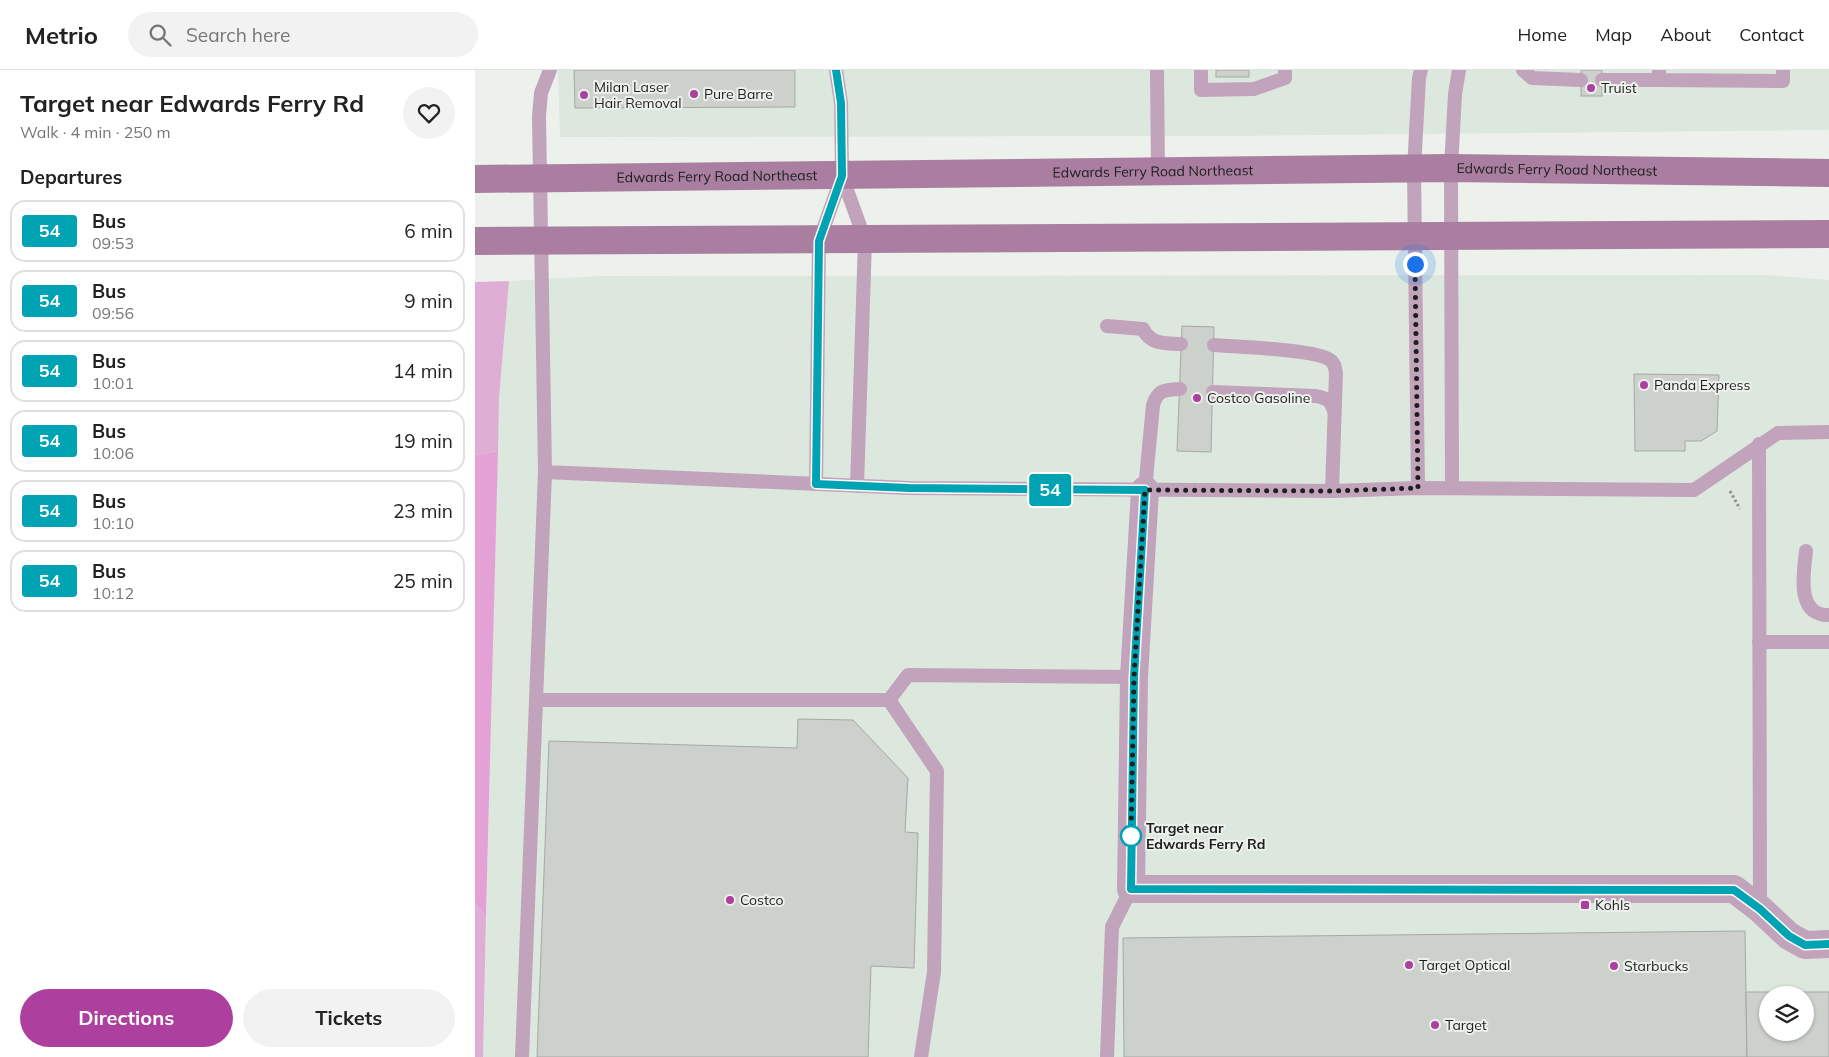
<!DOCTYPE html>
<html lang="en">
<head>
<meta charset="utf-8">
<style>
  :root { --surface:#fff; --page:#f2f2f2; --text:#222; --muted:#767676; --line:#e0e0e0; --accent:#ad3f9e }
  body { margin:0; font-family:Mulish,sans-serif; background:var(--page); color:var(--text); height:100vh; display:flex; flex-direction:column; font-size:19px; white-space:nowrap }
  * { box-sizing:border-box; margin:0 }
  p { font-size:16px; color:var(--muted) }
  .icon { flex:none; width:28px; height:28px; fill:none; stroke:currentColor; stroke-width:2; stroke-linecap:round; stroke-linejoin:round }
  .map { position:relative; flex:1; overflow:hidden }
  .panel { display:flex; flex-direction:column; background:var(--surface); width:475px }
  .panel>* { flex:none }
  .badge { padding:0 10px; border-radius:4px; font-size:18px; line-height:32px }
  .controls { position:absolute; left:1284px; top:916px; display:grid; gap:10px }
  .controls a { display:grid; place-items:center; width:55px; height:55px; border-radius:50%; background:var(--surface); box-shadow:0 1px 4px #0004; font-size:25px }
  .you { position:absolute; width:25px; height:25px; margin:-12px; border:4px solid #fff; border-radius:50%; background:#1a73e8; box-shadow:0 0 0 8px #1a73e833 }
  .map>.badge { position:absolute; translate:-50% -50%; box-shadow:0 0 0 2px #fff }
  h2 { padding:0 20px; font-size:19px; line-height:45px }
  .round { display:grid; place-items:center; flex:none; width:52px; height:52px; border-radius:26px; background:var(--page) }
  .summary { display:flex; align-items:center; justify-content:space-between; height:85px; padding:0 20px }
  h1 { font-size:24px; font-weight:700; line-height:38px }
  .button { display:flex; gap:10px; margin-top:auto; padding:10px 20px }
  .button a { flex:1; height:58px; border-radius:30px; background:var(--accent); color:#fff; font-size:20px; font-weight:700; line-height:58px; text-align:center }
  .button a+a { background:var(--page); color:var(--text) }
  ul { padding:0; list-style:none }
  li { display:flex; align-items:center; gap:15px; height:62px; margin:0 10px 8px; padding:0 10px; border:2px solid var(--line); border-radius:15px }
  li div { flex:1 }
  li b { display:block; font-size:19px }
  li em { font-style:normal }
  li .badge { min-width:55px; font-weight:700; text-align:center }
  header { display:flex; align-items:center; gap:30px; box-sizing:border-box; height:70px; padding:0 25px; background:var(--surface); border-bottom:1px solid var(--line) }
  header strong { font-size:24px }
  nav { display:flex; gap:28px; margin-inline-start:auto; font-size:18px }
  .search { width:350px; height:45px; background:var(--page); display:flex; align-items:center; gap:12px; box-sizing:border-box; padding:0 18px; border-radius:28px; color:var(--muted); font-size:19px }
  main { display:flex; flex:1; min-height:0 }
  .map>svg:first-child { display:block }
  .built { fill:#dce7de; fill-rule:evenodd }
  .green { fill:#deaed4 }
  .forest { fill:#e4a1d6 }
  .building { fill:#ccd1cc; stroke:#a4a9a5; fill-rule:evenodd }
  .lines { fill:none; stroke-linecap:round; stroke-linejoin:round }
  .path { stroke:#8f938f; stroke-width:3; stroke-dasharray:2.5 2.5; stroke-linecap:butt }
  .lane { stroke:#c1a3bb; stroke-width:14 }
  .street { stroke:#c1a3bb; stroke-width:28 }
  .secondary { stroke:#a97ea0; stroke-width:28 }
  .line-casing { stroke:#fff; stroke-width:11 }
  .line { stroke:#00a3b4; stroke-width:8 }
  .walk { stroke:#1d1e1d; stroke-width:5; stroke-dasharray:0 9 }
  .poi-dot { fill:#ad3f9e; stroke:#ecf1ec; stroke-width:2 }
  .stop-dot { fill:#fff; stroke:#00a3b4; stroke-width:2.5 }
  .labels { text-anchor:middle; stroke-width:4; stroke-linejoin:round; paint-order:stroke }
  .poi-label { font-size:14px; fill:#1d1e1d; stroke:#ecf1ec; text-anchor:start }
  .street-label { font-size:14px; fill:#1d1e1d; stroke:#ecf1ec }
  .stop-label { font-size:14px; font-weight:bold; fill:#1d1e1d; stroke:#ecf1ec; text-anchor:start }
</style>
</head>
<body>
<header>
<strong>Metrio</strong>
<div class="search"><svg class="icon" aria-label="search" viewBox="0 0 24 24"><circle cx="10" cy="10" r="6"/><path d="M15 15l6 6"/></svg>Search here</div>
<nav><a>Home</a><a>Map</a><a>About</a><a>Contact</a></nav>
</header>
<main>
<section class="panel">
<div class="summary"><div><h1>Target near Edwards Ferry Rd</h1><p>Walk · 4 min · 250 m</p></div><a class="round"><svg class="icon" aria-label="heart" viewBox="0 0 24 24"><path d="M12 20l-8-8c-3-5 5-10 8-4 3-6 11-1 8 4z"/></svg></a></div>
<h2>Departures</h2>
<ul>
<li><span class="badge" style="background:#00a3b4;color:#fff">54</span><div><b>Bus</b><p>09:53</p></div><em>6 min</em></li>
<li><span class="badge" style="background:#00a3b4;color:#fff">54</span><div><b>Bus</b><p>09:56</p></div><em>9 min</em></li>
<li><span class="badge" style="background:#00a3b4;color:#fff">54</span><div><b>Bus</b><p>10:01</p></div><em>14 min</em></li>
<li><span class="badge" style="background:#00a3b4;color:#fff">54</span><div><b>Bus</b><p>10:06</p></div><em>19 min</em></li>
<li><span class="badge" style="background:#00a3b4;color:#fff">54</span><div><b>Bus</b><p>10:10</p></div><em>23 min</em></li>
<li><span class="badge" style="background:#00a3b4;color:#fff">54</span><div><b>Bus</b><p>10:12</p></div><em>25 min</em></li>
</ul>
<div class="button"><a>Directions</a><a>Tickets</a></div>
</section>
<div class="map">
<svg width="1354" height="987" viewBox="0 0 1354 987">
  <rect width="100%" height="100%" fill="#ecf1ec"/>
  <g class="built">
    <polygon points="83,0 1354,0 1354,60 748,66 85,67"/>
    <path d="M1290 205 1354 210V987H8L24 328 34 211 127 206ZM1292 925H1330V962H1292Z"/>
  </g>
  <g class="green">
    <polygon points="34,211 24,328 23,381 0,385 0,212"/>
    <polygon points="0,833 11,847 8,987 0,987"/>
  </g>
  <polygon class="forest" points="23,381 11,847 0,833 0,385"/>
  <g class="building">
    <polygon points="99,0 320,0 320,37 100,38"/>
    <rect x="741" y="0" width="33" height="7"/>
    <rect x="1106" y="0" width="21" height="26"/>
    <polygon points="707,256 739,257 736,382 702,381"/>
    <polygon points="1159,304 1244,305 1242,361 1226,371 1210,371 1210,381 1160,381"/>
    <polygon points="323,649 378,650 433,708 430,762 443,763 439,898 396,896 393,987 62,987 74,671 322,678"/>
    <polygon points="1270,861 1272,987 649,987 648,868"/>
    <path d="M1271 922H1354V987H1272ZM1292 925H1330V962H1292Z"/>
  </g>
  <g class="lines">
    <polyline class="path" points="1255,421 1265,439"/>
    <g class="lane">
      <polyline points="75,0 66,23 64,46 70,402 434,418 857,421 943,418 1219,420 1303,363 1354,362"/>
      <polyline points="361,0 366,33 367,106 390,170 382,416"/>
      <polyline points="682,0 683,102"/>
      <polyline points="726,0 726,20 779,19 810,8 810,0"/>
      <polyline points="1048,0 1057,8 1106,10"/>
      <polyline points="1184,0 1184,10 1308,11 1308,0"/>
      <polyline points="1127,10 1184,10"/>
      <path d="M632 256 668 259C676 275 690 273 706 274"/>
      <path d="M739 275C761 277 841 279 855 290 860 293 860 298 861 303L857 421"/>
      <path d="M738 322 841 326C851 328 856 330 859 341"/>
      <polyline points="1284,374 1285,839"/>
      <polyline points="341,414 344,171 367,106"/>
      <polyline points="943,418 939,99 944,8 946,0"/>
      <polyline points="977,418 976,98 980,24 984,0"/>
      <path d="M670 420 678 335C683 319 690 320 705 319"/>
      <path d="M1331 481C1329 502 1320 545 1354 545"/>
      <polyline points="1284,572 1354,572"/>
      <polyline points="61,630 414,630 433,605 659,607"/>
      <polyline points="414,630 462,701 459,902 446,987"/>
      <polyline points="47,987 70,402"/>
      <polyline points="632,987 637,857 656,819"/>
    </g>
    <polyline class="street" points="670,420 659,607 656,819 1259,819 1285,839 1314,866 1330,875 1354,874"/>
    <g class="secondary">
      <path id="s1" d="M0 109 976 98 1354 103"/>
      <polyline points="0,171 1354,164"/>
    </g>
  </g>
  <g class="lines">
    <g class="line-casing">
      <polyline id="line" points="361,0 366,33 367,106 344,171 341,414 434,418 670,420 659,607 656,819 1259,820 1285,839 1314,866 1330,875 1354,874"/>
    </g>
    <use href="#line" class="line"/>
    <polyline class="walk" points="656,766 659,607 670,420 857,421 943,418 940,194"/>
  </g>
  <g class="poi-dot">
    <circle cx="1116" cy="18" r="5"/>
    <circle cx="219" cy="24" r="5"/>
    <circle cx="109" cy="25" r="5"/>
    <circle cx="1169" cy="315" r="5"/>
    <circle cx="722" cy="328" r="5"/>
    <circle cx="255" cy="830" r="5"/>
    <rect x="1105" y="830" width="10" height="10" rx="2.5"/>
    <circle cx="934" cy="895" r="5"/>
    <circle cx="1139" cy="896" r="5"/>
    <circle cx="960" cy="955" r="5"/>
  </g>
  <circle class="stop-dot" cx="656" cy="766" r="10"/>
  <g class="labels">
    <g class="poi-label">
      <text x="119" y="22">Milan Laser<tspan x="119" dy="16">Hair Removal</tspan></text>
      <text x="1126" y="23">Truist</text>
      <text x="229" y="29">Pure Barre</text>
      <text x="1179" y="320">Panda Express</text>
      <text x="732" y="333">Costco Gasoline</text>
      <text x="265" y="835">Costco</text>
      <text x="1120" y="840">Kohls</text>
      <text x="944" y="900">Target Optical</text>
      <text x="1149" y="901">Starbucks</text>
      <text x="970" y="960">Target</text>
    </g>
    <g class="street-label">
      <text dy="5" stroke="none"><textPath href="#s1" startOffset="1082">Edwards Ferry Road Northeast</textPath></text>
      <text dy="5" stroke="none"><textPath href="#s1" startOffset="678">Edwards Ferry Road Northeast</textPath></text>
      <text dy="5" stroke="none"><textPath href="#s1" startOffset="242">Edwards Ferry Road Northeast</textPath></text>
    </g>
    <g class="stop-label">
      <text x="671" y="763">Target near<tspan x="671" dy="16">Edwards Ferry Rd</tspan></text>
    </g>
  </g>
</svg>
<div class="controls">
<a><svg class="icon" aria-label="layers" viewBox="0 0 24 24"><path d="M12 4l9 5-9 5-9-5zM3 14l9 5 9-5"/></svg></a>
</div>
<div class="you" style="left:940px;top:194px"></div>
<b class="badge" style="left:575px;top:420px;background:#00a3b4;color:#fff">54</b>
</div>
</main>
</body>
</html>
